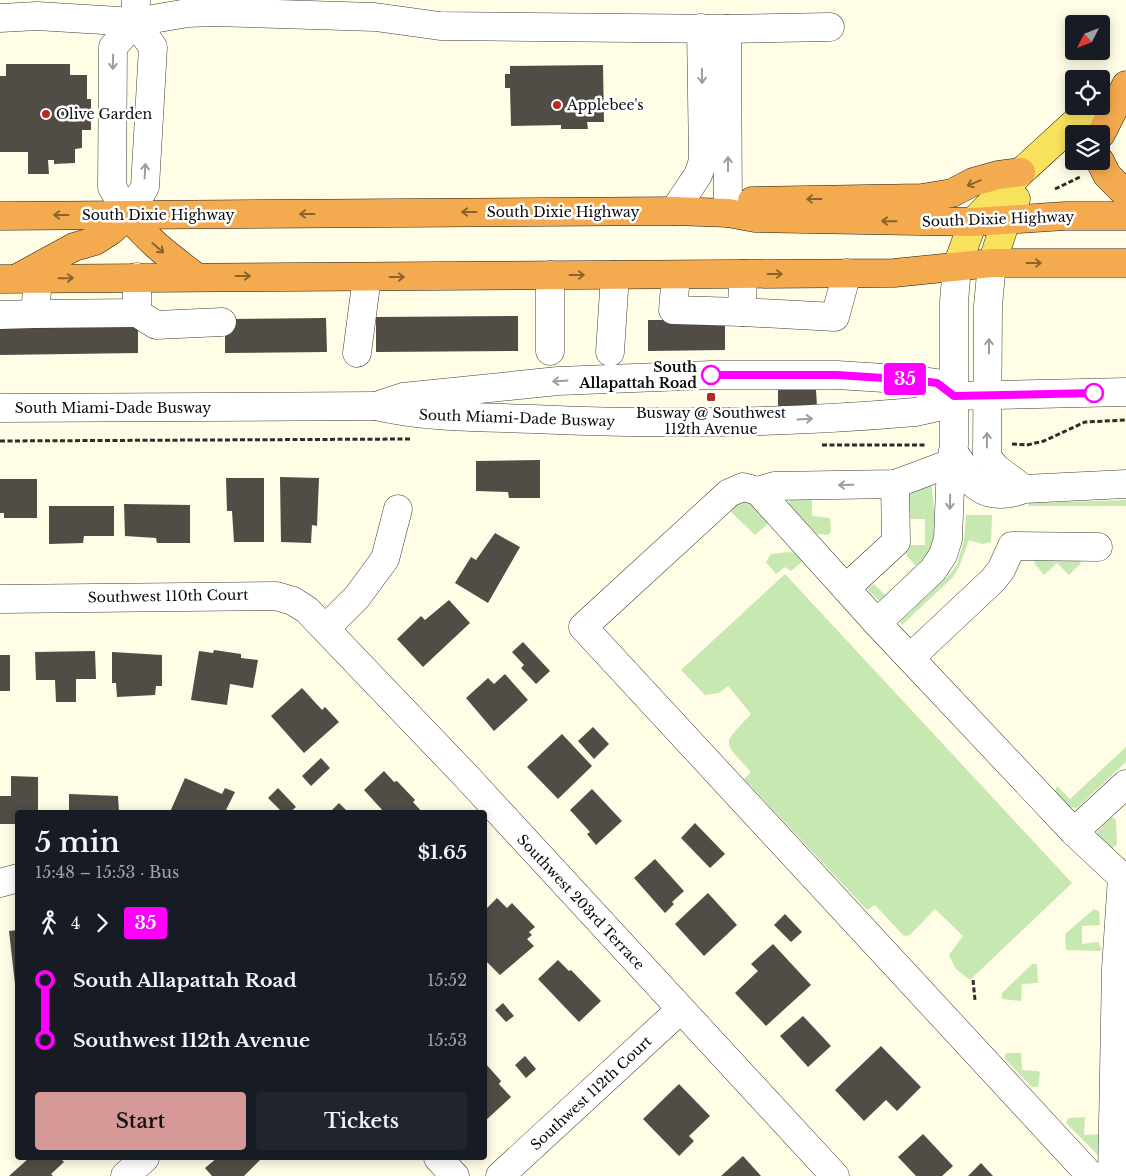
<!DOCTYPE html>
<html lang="en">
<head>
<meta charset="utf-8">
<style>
  :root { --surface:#171b24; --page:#20242c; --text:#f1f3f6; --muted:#9ea1a6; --accent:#d79998 }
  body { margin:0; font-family:"Libre Baskerville",serif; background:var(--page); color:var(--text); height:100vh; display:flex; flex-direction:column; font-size:19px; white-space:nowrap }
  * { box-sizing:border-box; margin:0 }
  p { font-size:16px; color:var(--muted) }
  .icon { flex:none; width:28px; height:28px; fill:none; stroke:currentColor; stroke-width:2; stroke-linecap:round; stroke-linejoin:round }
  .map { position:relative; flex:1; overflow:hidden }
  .sheet { position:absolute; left:15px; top:810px; width:472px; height:350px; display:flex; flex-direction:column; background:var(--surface); border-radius:5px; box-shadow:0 2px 12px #0003 }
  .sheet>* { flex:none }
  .badge { padding:0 10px; border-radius:4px; font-size:18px; line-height:32px }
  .needle { width:32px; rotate:228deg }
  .fabs { position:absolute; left:1065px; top:15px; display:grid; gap:10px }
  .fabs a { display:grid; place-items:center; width:45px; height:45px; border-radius:5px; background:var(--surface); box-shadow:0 2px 12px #0003; font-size:25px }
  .map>.badge { position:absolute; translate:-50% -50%; box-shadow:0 0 0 2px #fff }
  .legs { display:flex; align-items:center; gap:8px; height:55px; padding:0 20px; font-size:16px }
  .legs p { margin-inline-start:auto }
  .summary { display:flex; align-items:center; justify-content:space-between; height:85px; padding:0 20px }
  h1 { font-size:28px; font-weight:600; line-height:38px }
  .button { display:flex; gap:10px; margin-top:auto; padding:10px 20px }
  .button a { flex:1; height:58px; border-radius:5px; background:var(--accent); color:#111; font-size:20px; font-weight:600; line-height:58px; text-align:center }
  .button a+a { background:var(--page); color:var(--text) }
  ul { padding:0 20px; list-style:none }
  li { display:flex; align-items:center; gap:18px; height:60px; font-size:19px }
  li i { display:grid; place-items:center; width:8px; height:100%; margin:0 6px; background:currentColor }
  li i::after { content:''; width:12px; height:12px; margin:-6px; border:4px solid; border-radius:50%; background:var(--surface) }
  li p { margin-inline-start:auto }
  li:first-child i { background:linear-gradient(#0000 50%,currentColor 0) }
  li:last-child i { background:linear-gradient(currentColor 50%,#0000 0) }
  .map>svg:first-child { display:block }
  .green { fill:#c8e8b2 }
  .building { fill:#524c46 }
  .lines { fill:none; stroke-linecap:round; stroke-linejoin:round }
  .minor-casing { stroke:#3d3d3d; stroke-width:29 }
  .major-casing { stroke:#1b1b1b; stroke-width:29 }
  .highway-casing { stroke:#1b1b1b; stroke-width:29 }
  .path { stroke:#2c2c2c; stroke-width:3; stroke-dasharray:5 2.5; stroke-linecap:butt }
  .minor { stroke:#fff; stroke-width:28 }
  .major { stroke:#f8e25d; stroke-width:28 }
  .highway { stroke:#f4ab4f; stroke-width:28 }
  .oneway { stroke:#9d9d9d }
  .oneway2 { stroke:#8b6330 }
  .line-1-casing { stroke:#fff; stroke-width:11 }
  .line-1 { stroke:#f0f; stroke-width:8 }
  .poi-dot { fill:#b82b24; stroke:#fff; stroke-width:2 }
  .stop-1-dot { fill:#fff; stroke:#f0f; stroke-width:2.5 }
  .labels { text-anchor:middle; stroke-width:5; stroke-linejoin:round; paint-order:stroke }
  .poi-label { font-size:14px; fill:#0a0a0a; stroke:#fff; text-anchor:start }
  .street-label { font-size:14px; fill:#0a0a0a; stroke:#fff }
  .stop-label { font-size:14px; font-weight:bold; fill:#0a0a0a; stroke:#fff; text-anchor:end }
</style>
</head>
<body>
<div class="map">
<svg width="1126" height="1176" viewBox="0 0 1126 1176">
  <rect width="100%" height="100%" fill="#fffde6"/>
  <g class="green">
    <path d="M931 480 938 545 882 603 869 591 868 588 874 584 885 595 916 566 907 556 906 548 911 545H925V519H911C906 510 908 496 910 486Z"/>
    <polygon points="812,498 812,516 830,518 831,532 828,535 817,534 789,505 790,499"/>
    <polygon points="748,499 770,522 755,535 731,512 732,508 741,500"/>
    <polygon points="1126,500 1126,506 1028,506 1029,503"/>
    <polygon points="966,515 992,515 991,542 982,544 969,540 959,567 953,577 902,625 900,622 950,574 957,564 964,540"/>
    <polygon points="789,552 797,553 804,560 791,571 785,567 776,574 766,562 771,554"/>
    <polygon points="1034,560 1080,560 1081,563 1069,575 1057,563 1044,575 1035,564"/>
    <path d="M785 574 1072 883 970 980 956 969 949 955 963 936 935 909 910 935 904 936 875 905 867 910 744 779 751 772C721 739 722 746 751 714L728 686 719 693 705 695 681 670Z"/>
    <polygon points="1126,747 1126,762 1077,808 1069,807 1055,791 1057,786 1070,799"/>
    <polygon points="1112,817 1116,820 1117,844 1112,849 1097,834 1098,831"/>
    <polygon points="1094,909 1099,911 1100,925 1082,926 1082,944 1098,942 1102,949 1100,951 1066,950 1065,934"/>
    <polygon points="1032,964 1037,964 1038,983 1022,984 1021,1001 1002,999 1002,993"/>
    <polygon points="1007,1053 1021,1053 1022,1070 1038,1071 1040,1073 1038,1087 1032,1087 1005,1059 1005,1055"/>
    <polygon points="1085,1117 1084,1135 1102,1134 1102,1151 1098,1155 1066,1123 1068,1118"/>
  </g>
  <g class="building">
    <polygon points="6,64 70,64 70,75 87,75 87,99 91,99 91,130 82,130 82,148 75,149 75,163 54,164 54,160 48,160 49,174 28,174 28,152 0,152 0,76 6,76"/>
    <polygon points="603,65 604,122 587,122 588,129 561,129 561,125 511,126 510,88 505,88 505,74 510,74 510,66"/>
    <polygon points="518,316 518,351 376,352 376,317"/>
    <polygon points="326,318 327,352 225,353 225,319"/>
    <polygon points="648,320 725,320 725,350 648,351"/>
    <polygon points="138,325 138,353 0,355 0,327"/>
    <polygon points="778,390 816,390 817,406 778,407"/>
    <polygon points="540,460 540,498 509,498 508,492 476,491 476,461"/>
    <polygon points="280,477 319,478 317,526 312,525 311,543 281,542"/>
    <polygon points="226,478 264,478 264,542 234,542 232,511 227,511"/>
    <polygon points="0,479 37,479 37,518 4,518 4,513 0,513"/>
    <polygon points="124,504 190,505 190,543 157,543 156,538 125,536"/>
    <polygon points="49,506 114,506 114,536 84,536 83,543 49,544"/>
    <polygon points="495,533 520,547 488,603 455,583 471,557 476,560"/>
    <polygon points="449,600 470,623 423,667 397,639 421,616 425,620"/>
    <polygon points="523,642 550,671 536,684 521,668 524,665 512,652"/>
    <polygon points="214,650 241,654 241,658 258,660 253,688 230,684 227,705 191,700 199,651 213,653"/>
    <polygon points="95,651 96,679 76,679 76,702 56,702 55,680 36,680 35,652"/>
    <polygon points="112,652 162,655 162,686 156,686 155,695 117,697 116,683 112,683"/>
    <rect x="0" y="655" width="10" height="36"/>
    <polygon points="505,674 528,700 494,731 466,698 488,678 494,684"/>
    <polygon points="302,688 322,710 325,707 339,722 304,753 271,716"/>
    <polygon points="593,727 609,744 594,759 578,741"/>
    <polygon points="562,734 592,766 558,799 527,767"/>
    <polygon points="321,758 330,768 311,786 302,776"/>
    <polygon points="384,771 394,782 397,781 415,800 413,802 422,812 384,812 364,790"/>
    <polygon points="11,776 38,777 38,812 18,812 18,824 0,824 0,796 11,796"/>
    <polygon points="185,778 222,794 225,788 235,792 225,812 170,812"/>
    <polygon points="278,788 296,807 290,812 282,812 268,798"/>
    <polygon points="592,789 622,821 596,845 587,834 590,832 570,810"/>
    <polygon points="69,794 118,796 119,812 69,812"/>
    <polygon points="339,803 348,812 331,811"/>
    <polygon points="695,823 725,854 710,868 681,838"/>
    <polygon points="655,859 684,891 672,902 674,904 665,913 634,878"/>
    <polygon points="708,893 737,925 704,956 675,924"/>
    <polygon points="497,898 507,908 512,903 535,927 529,932 532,935 527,939 534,946 500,975 485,960 485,910"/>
    <polygon points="785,914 802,932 791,942 774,925"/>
    <polygon points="18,930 18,984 15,984 9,931"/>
    <polygon points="773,944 811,985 766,1026 735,993 758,971 751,964"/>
    <polygon points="558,960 569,971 571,970 601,1001 579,1022 538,979"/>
    <polygon points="503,1003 514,1016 506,1022 495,1010"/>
    <polygon points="803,1016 831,1046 808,1067 780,1036"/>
    <polygon points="881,1046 921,1087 897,1111 886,1100 864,1121 835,1090"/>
    <polygon points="525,1056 536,1069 526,1078 515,1065"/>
    <polygon points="485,1063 501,1081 499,1084 511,1097 485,1121"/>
    <polygon points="679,1084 710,1116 689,1136 694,1141 679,1156 643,1119"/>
    <polygon points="923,1134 953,1166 942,1176 916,1176 898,1157"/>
    <polygon points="743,1156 761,1176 721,1176"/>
    <polygon points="29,1158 60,1158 64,1162 51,1174 53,1176 9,1176"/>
    <polygon points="217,1158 262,1158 244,1176 212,1176 205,1168"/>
    <polygon points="981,1163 993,1176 968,1176"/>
  </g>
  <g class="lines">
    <g class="minor-casing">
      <g id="minor">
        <polyline points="0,18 37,16 135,22 188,13 213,12 375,17 440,26 727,29 830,27"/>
        <polyline points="135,22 153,47 145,187 128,215 112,187 113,47 135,22 136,0"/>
        <polyline points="727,29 728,213"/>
        <polyline points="674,211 698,175 703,161 701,28"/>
        <polyline points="992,263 988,306 987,457 996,468 1024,489"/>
        <polyline points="743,274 742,312 835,317 847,273"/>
        <polyline points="550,275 550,351"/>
        <polyline points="676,275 673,310 742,312"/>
        <polyline points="137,277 137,313 156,325 222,322"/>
        <polyline points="38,278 35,314 137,313"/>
        <polyline points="0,315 35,314"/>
        <polyline points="610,352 615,275"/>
        <polyline points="357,353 367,277"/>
        <path d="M954 396 937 383 915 380 837 375H711L558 381 403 397 376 406C428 418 481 417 534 419 660 425 788 423 915 412L938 407 954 396 1126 392"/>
        <polyline points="0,408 376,406"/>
        <path d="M954 454C962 461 963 468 968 477 982 497 1004 497 1024 489L1126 484"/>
        <polyline points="758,491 774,486 895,484 951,463"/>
        <polyline points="846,588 896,542 895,484"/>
        <polyline points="0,599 276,596 293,601 307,610 465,775 835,1176"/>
        <polyline points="877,623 933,570 943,555 948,539 951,463 954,445 954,302 957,266"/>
        <polyline points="326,628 357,597 385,559 398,509"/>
        <polyline points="910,658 993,580 1001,570 1012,546 1098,547"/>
        <polyline points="1074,832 1126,784"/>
        <polyline points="0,883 18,878"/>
        <polyline points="438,1158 455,1176"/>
        <polyline points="125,1176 145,1158"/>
        <polyline points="500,1176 680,1010"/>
        <polyline points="1091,1176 583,627 729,493 743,487 758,491 877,623 1074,832 1122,877 1116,969 1112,1176"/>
      </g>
    </g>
    <g class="major-casing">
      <g id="major">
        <polyline points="992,263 1006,221 1016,199"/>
        <polyline points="957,266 973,222 1021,172 1093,106"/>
      </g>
    </g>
    <g class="highway-casing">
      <g id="highway">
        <polyline points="1101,134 1126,85"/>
        <polyline points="1100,161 1107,175 1126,194"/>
        <polyline points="752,201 922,198 952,193 973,182 998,175 1021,172"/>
        <path d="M128 215C147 240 170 257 195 276"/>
        <polyline points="0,216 674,211 728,213 755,218 973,222 1065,216 1126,216"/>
        <polyline points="19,277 74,247 95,241 112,230 128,215"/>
        <polyline points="0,279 894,273 992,263 1126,263"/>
      </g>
    </g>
    <g class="path">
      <polyline points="1055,189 1082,176"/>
      <polyline points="0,441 411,439"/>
      <polyline points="1012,444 1027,445 1044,441 1085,422 1126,420"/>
      <polyline points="822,445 926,445"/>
      <polyline points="973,980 975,1000"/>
    </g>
    <use href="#minor" class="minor"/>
    <use href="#major" class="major"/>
    <use href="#highway" class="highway"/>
  </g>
  <defs><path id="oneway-shaft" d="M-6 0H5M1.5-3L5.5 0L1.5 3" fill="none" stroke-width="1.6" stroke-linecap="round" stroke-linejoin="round" transform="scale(1.25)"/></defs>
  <g class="oneway">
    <use href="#oneway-shaft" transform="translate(113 62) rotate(91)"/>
    <use href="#oneway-shaft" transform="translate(702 76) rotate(89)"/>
    <use href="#oneway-shaft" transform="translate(728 164) rotate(-90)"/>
    <use href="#oneway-shaft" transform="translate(145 171) rotate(-87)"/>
    <use href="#oneway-shaft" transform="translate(989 346) rotate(-90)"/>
    <use href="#oneway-shaft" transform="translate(560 381) rotate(176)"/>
    <use href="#oneway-shaft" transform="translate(805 419) rotate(-3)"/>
    <use href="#oneway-shaft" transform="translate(987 440) rotate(-89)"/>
    <use href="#oneway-shaft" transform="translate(846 485) rotate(179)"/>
    <use href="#oneway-shaft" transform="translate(950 502) rotate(91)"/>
  </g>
  <g class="oneway2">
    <use href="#oneway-shaft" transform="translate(974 183) rotate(158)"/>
    <use href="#oneway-shaft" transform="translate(814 199) rotate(180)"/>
    <use href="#oneway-shaft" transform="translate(469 212) rotate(180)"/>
    <use href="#oneway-shaft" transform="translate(307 214) rotate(180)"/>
    <use href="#oneway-shaft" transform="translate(61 215) rotate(180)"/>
    <use href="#oneway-shaft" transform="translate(889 221) rotate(-179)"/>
    <use href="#oneway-shaft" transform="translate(158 248) rotate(41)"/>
    <use href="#oneway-shaft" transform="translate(1034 263)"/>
    <use href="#oneway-shaft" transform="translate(775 274)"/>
    <use href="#oneway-shaft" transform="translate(577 275)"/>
    <use href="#oneway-shaft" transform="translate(243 276)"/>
    <use href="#oneway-shaft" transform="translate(397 277)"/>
    <use href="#oneway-shaft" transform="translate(66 278) rotate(-1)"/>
  </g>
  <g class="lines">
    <g class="line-1-casing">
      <polyline id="line-1" points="711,375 837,375 915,380 937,383 954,396 1094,393"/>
    </g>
    <use href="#line-1" class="line-1"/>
  </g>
  <g class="poi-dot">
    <circle cx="557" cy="105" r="5"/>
    <circle cx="46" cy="114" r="5"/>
    <rect x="706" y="392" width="10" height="10" rx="2.5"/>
  </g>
  <g class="stop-1-dot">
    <circle cx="711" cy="375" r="9"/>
    <circle cx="1094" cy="393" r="9"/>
  </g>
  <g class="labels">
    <g class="poi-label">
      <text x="567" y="110">Applebee's</text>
      <text x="56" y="119">Olive Garden</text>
      <text x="711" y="418" text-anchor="middle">Busway @ Southwest<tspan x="711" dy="16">112th Avenue</tspan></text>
    </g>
    <g class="street-label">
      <text x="563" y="217">South Dixie Highway</text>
      <text x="158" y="220">South Dixie Highway</text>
      <text transform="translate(998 219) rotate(-2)" y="5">South Dixie Highway</text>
      <text x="113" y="413">South Miami-Dade Busway</text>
      <text transform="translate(517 418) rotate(2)" y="5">South Miami-Dade Busway</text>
      <text transform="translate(168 596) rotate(-1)" y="5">Southwest 110th Court</text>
      <text transform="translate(581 902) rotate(47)" y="5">Southwest 203rd Terrace</text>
      <text transform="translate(591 1093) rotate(-43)" y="5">Southwest 112th Court</text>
    </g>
    <g class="stop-label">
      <text x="697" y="372">South<tspan x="697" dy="16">Allapattah Road</tspan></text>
    </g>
  </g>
</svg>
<div class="fabs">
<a><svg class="needle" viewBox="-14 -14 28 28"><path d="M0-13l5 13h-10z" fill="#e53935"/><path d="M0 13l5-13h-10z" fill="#9ea1a6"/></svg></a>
<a><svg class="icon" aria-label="locate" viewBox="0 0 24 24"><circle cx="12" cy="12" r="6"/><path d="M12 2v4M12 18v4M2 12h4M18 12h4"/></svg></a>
<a><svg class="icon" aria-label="layers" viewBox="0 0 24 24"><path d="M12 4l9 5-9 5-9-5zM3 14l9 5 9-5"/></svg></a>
</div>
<b class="badge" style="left:905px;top:379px;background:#f0f;color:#fff">35</b>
<section class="sheet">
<div class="summary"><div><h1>5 min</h1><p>15:48 – 15:53 · Bus</p></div><b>$1.65</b></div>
<div class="legs"><svg class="icon" aria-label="walk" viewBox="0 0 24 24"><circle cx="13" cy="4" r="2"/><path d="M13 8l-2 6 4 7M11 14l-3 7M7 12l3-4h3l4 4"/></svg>4<svg class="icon" aria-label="forward" viewBox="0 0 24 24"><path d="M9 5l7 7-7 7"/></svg><b class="badge" style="background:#f0f;color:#fff">35</b></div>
<ul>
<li><i style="color:#f0f"></i><b>South Allapattah Road</b><p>15:52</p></li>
<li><i style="color:#f0f"></i><b>Southwest 112th Avenue</b><p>15:53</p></li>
</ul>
<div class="button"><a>Start</a><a>Tickets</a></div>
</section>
</div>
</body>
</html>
